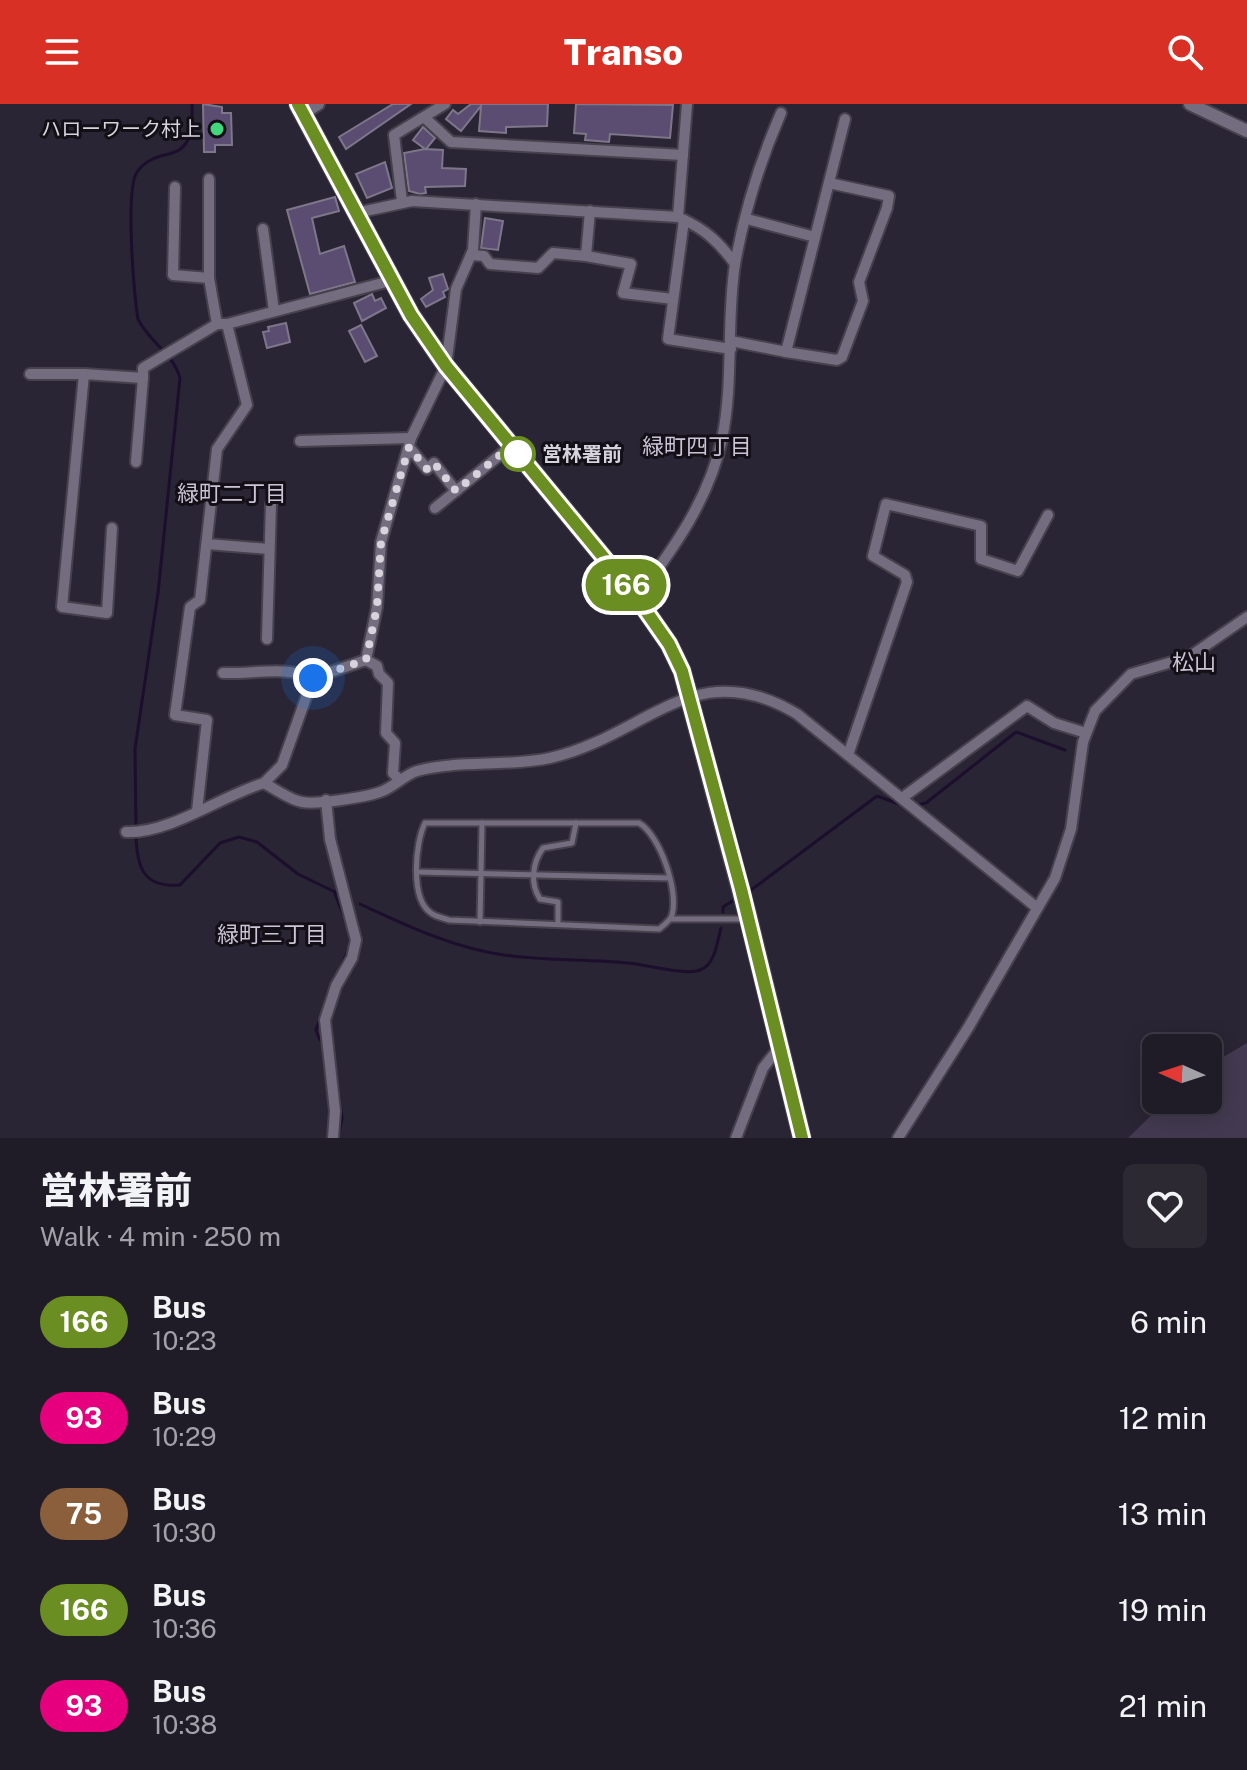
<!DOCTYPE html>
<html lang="en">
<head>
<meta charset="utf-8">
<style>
  :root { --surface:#201c27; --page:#2d2933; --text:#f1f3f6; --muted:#a2a1a7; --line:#3d3a44; --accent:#d93025 }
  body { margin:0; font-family:"Public Sans","Noto Sans JP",sans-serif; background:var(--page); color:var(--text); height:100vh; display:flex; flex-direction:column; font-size:30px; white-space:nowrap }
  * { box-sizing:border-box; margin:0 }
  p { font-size:26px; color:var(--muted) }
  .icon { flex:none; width:44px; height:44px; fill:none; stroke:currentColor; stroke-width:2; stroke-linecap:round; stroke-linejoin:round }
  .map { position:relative; height:1034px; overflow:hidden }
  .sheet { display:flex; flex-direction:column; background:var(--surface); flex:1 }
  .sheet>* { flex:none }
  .badge { padding:0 16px; border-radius:26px; font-size:28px; line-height:52px }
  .needle { width:52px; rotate:273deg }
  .controls { position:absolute; left:1142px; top:930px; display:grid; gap:16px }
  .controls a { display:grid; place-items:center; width:80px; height:80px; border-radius:12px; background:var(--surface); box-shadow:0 4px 20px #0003,0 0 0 2px var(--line); font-size:40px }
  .you { position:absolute; width:40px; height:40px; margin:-20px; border:6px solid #fff; border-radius:50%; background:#1a73e8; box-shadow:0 0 0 12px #1a73e833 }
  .map>.badge { position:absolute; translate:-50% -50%; box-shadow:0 0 0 4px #fff }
  .round { display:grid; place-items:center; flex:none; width:84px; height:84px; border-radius:12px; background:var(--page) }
  .overview { display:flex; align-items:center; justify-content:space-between; height:136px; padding:0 40px }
  h1 { font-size:38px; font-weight:800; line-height:60px }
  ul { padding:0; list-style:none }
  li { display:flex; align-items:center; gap:24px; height:96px; padding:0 40px }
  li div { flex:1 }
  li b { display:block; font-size:30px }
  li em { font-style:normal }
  li .badge { min-width:88px; font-weight:700; text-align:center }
  header { display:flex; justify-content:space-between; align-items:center; height:104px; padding:0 40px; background:var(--accent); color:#fff; font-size:36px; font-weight:800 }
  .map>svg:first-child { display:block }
  .green { fill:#433a51 }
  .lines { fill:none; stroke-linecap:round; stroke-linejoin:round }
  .stream { stroke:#1c0e2d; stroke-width:3 }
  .building { fill:#5b4d71; stroke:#7d7789; stroke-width:2 }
  .service-casing { stroke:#46414d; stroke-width:9 }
  .minor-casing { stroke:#46414d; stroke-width:14 }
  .tertiary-casing { stroke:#46414d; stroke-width:16 }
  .trunk-casing { stroke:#46414d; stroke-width:20 }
  .service { stroke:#736d7f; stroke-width:5 }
  .minor { stroke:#736d7f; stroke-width:10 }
  .tertiary { stroke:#736d7f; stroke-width:12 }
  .trunk { stroke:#ac92d4; stroke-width:16 }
  .line-casing { stroke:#fff; stroke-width:18 }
  .line { stroke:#6b8e23; stroke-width:12 }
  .walk { stroke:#d6d3dd; stroke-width:8; stroke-dasharray:0 14.4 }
  .poi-dot { fill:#42d77c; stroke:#120f16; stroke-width:3 }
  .stop-dot { fill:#fff; stroke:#6b8e23; stroke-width:4 }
  .labels { text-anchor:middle; stroke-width:6; stroke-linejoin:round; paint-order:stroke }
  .poi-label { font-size:20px; fill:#d6d3dd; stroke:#120f16; text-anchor:end }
  .stop-label { font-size:20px; font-weight:bold; fill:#d6d3dd; stroke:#120f16; text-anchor:start }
  .neighbourhood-label { font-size:22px; fill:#cbc4d7; stroke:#120f16 }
</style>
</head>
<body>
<header><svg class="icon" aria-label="menu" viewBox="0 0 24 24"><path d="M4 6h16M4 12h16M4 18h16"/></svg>Transo<svg class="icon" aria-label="search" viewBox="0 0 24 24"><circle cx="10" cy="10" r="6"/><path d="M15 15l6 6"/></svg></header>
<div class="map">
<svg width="1247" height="1034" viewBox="0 0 1247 1034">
  <rect width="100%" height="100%" fill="#2a2534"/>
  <polygon class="green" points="1247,939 1247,1034 1128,1034 1167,996 1208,996 1208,962"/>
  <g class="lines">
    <g class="stream">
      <polyline points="917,701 926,699 1016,628 1065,646"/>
      <path d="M136 724 135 645 158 489 180 274C173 249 149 238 138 215 134 190 125 86 137 68 160 36 195 70 192 0"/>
      <path d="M136 732C137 763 143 784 180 781L220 739 239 733 257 738 298 770 337 789"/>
      <polyline points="751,786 877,692 902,701"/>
      <polyline points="335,790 347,820"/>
      <path d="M360 800C406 821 453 844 504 851 545 857 586 855 627 859 645 860 685 872 700 866 716 860 717 837 721 824"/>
      <polyline points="723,808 723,803 734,796"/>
      <polyline points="338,869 350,842 350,831"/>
      <polyline points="320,936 316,926 327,894"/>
      <polyline points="335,963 342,1014 338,1034"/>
    </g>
  </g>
  <g class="building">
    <polygon points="203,0 222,3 222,9 231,9 232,41 215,41 215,48 204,48"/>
    <polygon points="393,0 411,0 346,45 339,33"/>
    <polygon points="471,0 548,0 547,22 506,23 506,29 479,27 481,2 461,27 446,15 453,6 458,10"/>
    <polygon points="576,0 673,1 670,34 610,30 609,38 585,36 586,30 574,29"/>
    <polygon points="423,23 435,34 426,45 443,46 442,64 466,65 465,82 425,83 426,89 420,90 409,87 404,49 425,45 413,36"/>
    <polygon points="385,58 392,84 367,94 356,70"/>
    <polygon points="335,93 339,107 312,114 320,150 344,142 355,178 310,190 287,106"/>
    <polygon points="485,114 503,117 498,146 481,144"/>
    <polygon points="443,170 448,185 443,188 445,193 426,203 421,195 433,186 429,174"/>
    <polygon points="372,190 375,197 381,194 386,204 362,217 354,199"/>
    <polygon points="286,219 290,238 267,244 263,228 269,227 268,223"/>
    <polygon points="361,221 377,252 365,258 349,227"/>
  </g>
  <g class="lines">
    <g class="service-casing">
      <g id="service">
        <path d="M425 719H639C660 731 679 787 672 811 670 817 664 821 659 825L449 816C444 814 436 813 431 809 410 795 415 739 425 719Z"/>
        <polyline points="418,768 669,774"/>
        <polyline points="671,815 743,815"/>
        <polyline points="480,818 482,719"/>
        <path d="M558 818V798L540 795C530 780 532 759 543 744L572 739 576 719"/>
      </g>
    </g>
    <g class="minor-casing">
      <g id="minor">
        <polyline points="425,14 451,38 683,51"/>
        <polyline points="209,75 209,174 217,220"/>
        <polyline points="175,83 173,171 209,174"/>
        <polyline points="402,97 394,31 445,0"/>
        <polyline points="356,109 412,97 678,113 687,0"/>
        <path d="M680 114C705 125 719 138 735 160"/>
        <polyline points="747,115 815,133"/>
        <polyline points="684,116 668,235 731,245"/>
        <polyline points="263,125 274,207"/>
        <polyline points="471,151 484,152 490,160 538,164 553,149 586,152 590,107"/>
        <polyline points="586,152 631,160 623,189 673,195"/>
        <polyline points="731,237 786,248 845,15"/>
        <polyline points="786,248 837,256 842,253 863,197 859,178 887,104 889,92 829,79"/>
        <polyline points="30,270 84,270"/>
        <polyline points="300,337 411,334"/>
        <polyline points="409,343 427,365 434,359 456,387"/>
        <polyline points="136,358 143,274"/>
        <polyline points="435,404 511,342"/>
        <polyline points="112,424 107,509 62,503 84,270 143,274 143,264 217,220 227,220"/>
        <polyline points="207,440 269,445"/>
        <path d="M637 494C673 445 709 396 722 335 734 278 726 217 735 160 744 109 761 55 781 9"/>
        <polyline points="267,535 271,400"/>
        <path d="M223 569C254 570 285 562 313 574"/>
        <polyline points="848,651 907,478 905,471 873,452 886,400 981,422 981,455 1018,467 1048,411"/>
        <polyline points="400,676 393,669 395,639 386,629 388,579 379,570 377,562 366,556 377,503 381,438 411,334 446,262 456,185 473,146 476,100"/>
        <polyline points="264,679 282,661 313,574 366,556"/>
        <polyline points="902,694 1027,602 1054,619 1086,629"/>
        <polyline points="326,696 330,735 356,836 352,854 336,882 325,916 335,1007 333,1034"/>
        <polyline points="197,707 207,616 175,611 190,503 200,496 217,345 247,301 227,220 390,177"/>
        <path d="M126 728C169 730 221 692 264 679 275 685 290 696 302 698 316 701 366 693 380 688 393 684 404 671 417 667 454 656 509 663 550 654 647 632 694 548 797 610L1036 803"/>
        <polyline points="736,1034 763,964 779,944"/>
        <polyline points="898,1034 968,924 1055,774 1071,725 1083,638 1095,607 1131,570 1189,553 1247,513"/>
      </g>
    </g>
    <g class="tertiary-casing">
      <g id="tertiary">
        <polyline points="1190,0 1247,27"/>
        <polyline points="305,8 318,0"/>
      </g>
    </g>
    <g class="trunk-casing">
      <polyline id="trunk" points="298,0 411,211 446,262 637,494 669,540 682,567 748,813 802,1034"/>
    </g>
    <use href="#service" class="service"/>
    <use href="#minor" class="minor"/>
    <use href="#tertiary" class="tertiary"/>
    <use href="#trunk" class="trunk"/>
  </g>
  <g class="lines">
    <g class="line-casing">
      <polyline id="line" points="298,0 411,211 446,262 637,494 669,540 682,567 741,785 802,1034"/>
    </g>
    <use href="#line" class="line"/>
    <polyline class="walk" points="313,574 366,556 377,503 381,438 409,343 427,365 434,359 456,387 511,342 518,350"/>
  </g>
  <circle class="poi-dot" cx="217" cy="25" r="8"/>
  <circle class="stop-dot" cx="518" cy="350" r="16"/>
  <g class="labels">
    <g class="poi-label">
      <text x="201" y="32">ハローワーク村上</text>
    </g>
    <g class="stop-label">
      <text x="542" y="357">営林署前</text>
    </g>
    <g class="neighbourhood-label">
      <text x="697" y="350">緑町四丁目</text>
      <text x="232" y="397">緑町二丁目</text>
      <text x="1194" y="566">松山</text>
      <text x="272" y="838">緑町三丁目</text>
    </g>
  </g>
</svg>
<div class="controls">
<a><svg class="needle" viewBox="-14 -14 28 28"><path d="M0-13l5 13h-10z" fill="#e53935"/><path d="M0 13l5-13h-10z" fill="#a2a1a7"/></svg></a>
</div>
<div class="you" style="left:313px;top:574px"></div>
<b class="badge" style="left:626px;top:481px;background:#6b8e23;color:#fff">166</b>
</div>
<section class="sheet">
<div class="overview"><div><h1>営林署前</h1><p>Walk · 4 min · 250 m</p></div><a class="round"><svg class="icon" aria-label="heart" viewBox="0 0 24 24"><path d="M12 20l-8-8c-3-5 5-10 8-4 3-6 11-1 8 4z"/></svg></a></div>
<ul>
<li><span class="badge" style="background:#6b8e23;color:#fff">166</span><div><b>Bus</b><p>10:23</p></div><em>6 min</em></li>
<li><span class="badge" style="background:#e6007e;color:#fff">93</span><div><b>Bus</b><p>10:29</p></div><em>12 min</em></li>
<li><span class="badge" style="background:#8b5e3c;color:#fff">75</span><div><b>Bus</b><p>10:30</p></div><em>13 min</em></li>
<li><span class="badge" style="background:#6b8e23;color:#fff">166</span><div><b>Bus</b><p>10:36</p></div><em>19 min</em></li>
<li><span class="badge" style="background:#e6007e;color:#fff">93</span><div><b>Bus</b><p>10:38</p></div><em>21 min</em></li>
</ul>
</section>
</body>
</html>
